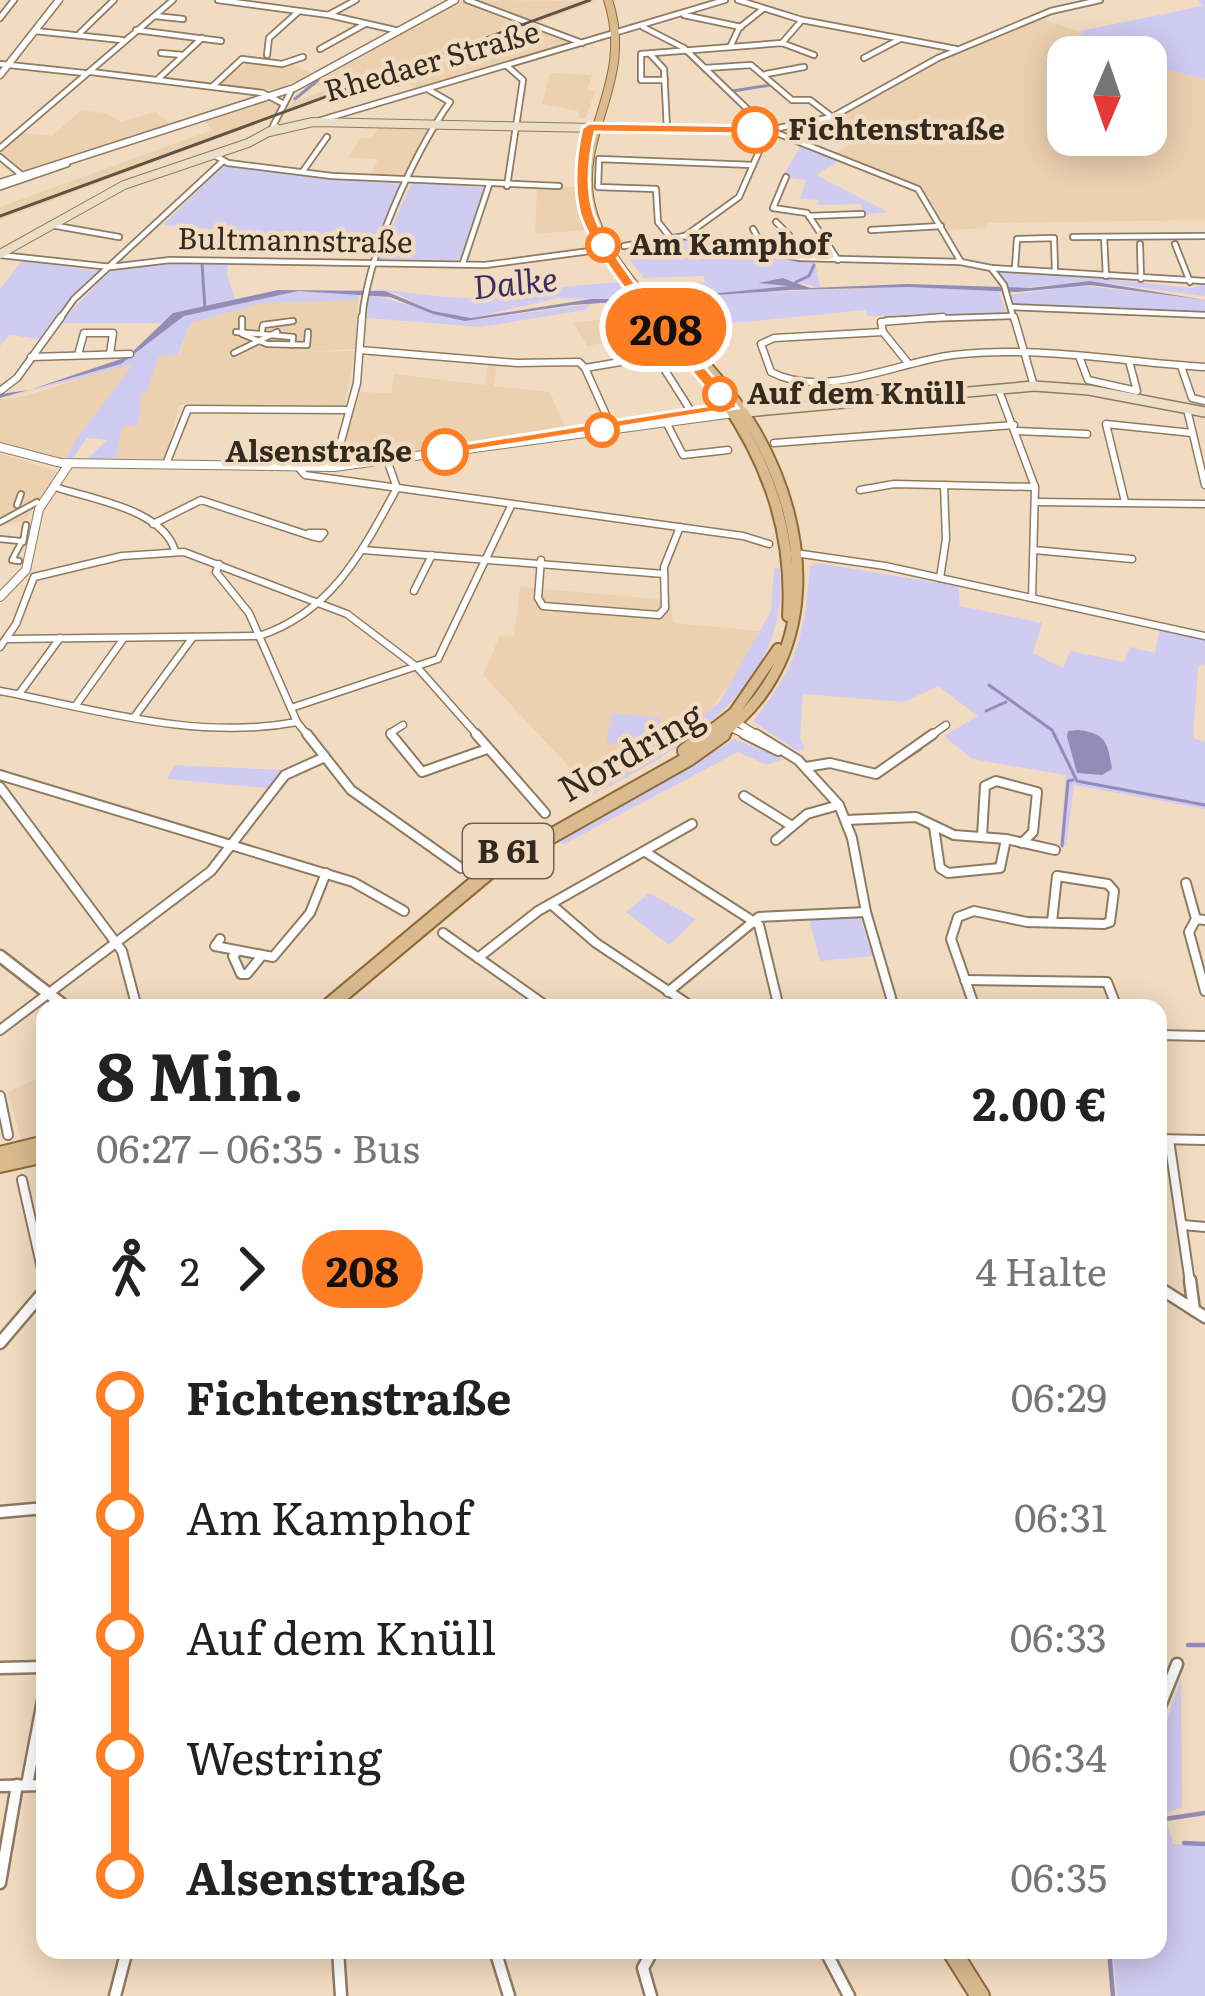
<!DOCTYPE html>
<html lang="de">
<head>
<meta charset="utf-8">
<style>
  :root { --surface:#fff; --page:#f6f6f6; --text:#222; --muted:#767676 }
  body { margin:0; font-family:Literata,serif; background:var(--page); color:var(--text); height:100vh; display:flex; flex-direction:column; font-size:45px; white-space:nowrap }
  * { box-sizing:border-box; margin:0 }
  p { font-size:39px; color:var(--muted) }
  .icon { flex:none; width:66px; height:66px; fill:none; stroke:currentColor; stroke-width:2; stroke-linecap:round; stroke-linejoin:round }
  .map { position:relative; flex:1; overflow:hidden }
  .drawer { position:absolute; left:36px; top:999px; width:1131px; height:960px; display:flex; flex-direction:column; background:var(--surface); border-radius:24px; box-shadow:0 6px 30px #0003 }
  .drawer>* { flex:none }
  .badge { padding:0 24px; border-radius:39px; font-size:42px; line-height:78px }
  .needle { width:78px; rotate:182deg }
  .fabs { position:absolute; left:1047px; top:36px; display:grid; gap:24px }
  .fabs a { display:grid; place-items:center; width:120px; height:120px; border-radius:24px; background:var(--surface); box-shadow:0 6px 30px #0003; font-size:60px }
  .map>.badge { position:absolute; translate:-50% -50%; box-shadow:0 0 0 6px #fff }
  .legs { display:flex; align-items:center; gap:18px; height:132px; padding:0 60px; font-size:39px }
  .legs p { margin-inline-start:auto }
  .head { display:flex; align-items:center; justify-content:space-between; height:204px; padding:0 60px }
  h1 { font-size:66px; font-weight:700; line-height:90px }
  ul { padding:0 60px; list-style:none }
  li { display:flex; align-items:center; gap:42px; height:120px; font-size:45px }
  li i { display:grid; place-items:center; width:18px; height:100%; margin:0 15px; background:currentColor }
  li i::after { content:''; width:30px; height:30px; margin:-15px; border:9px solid; border-radius:50%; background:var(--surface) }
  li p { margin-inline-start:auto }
  li:first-child i { background:linear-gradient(#0000 50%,currentColor 0) }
  li:last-child i { background:linear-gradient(currentColor 50%,#0000 0) }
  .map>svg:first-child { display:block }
  .built { fill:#ecd1b0 }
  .green { fill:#d0cbf1 }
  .water { fill:#938cb9 }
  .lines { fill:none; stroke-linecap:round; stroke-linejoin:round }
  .stream-far1 { stroke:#938cb9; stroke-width:3 }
  .stream { stroke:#938cb9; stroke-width:4.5 }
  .pedestrian-casing { stroke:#8e7b61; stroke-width:8 }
  .minor-far3-casing { stroke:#8e7b61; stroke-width:8 }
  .minor-far2-casing { stroke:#8e7b61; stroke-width:9 }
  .minor-far1-casing { stroke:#8e7b61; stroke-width:12 }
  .minor-casing { stroke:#8e7b61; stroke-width:15 }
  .tertiary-far2-casing { stroke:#8e7b61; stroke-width:9 }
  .tertiary-far1-casing { stroke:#8e7b61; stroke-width:10 }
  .tertiary-casing { stroke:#8e7b61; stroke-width:15 }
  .secondary-far1-casing { stroke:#8e7b61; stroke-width:10 }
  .secondary-casing { stroke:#8e7b61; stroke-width:12 }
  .primary-far3-casing { stroke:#8f6b37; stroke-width:10 }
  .primary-far2-casing { stroke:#8f6b37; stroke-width:14 }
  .primary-far1-casing { stroke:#8f6b37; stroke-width:18 }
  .primary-casing { stroke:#8f6b37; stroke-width:22 }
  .pedestrian { stroke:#fff; stroke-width:4.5 }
  .minor-far3 { stroke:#fff; stroke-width:4.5 }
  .minor-far2 { stroke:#fff; stroke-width:6 }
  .minor-far1 { stroke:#fff; stroke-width:8 }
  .minor { stroke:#fff; stroke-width:10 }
  .tertiary-far2 { stroke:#fff; stroke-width:6 }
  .tertiary-far1 { stroke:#fff; stroke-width:8 }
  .tertiary { stroke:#fff; stroke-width:10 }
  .secondary-far1 { stroke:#ecddc7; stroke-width:8 }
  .secondary { stroke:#ecddc7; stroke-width:9 }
  .primary-far3 { stroke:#d9bb8f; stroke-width:8 }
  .primary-far2 { stroke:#d9bb8f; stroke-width:10 }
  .primary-far1 { stroke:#d9bb8f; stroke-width:14 }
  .primary { stroke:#d9bb8f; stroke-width:18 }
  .rail { stroke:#5f5345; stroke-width:3 }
  .line-1 { fill:#ff7d23; stroke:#fff; stroke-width:3 }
  .stop-1-dot { fill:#fff; stroke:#ff7d23; stroke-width:6 }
  .labels { text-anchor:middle; stroke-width:9; stroke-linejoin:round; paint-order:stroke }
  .far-street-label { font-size:30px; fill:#332b20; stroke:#f2dcc1 }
  .far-stop-label { font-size:30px; font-weight:bold; fill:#332b20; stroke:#f2dcc1; text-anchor:start }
  .far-water-label { font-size:33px; font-style:italic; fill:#3a2d66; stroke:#f2dcc1 }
  .shield { fill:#f2dcc1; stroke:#6c6050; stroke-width:3 }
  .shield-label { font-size:33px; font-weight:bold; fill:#332b20 }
  .street-label { font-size:36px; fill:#332b20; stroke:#f2dcc1 }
</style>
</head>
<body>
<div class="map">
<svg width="1205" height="1996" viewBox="0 0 1205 1996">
  <rect width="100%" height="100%" fill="#f2dcc1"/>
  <g class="built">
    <polygon points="472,0 597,1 534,24 575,42 570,45 420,90 390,74 0,220 0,207 212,130 204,119 266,100 277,101 280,107 342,84 308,87 460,1 523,19"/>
    <polygon points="1038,17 1083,33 1058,49 1088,41 1126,57 1068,57 1068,135 1146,135 1146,65 1205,79 1205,220 989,223 985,228 948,230 922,188 835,153 862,138 842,129 847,125 836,117 940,58"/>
    <polygon points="249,61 292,64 314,74 274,90 219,85"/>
    <polygon points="550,73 592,75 587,90 595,91 586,118 579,118 578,111 542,104"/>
    <polygon points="82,110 105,113 121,122 155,112 171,124 23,173 0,155 22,133 52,136"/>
    <polygon points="380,126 427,131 405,178 370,176 378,159 348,158 360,138 371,138"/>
    <polygon points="575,187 586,230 535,234 537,188"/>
    <polygon points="296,299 358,300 355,349 303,352 355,351 345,406 179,405 165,459 116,458 122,426 141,393 146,392 159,355 179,355 191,323 261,303"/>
    <polygon points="646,313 663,332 587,346 574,323"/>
    <polygon points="127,363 134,365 66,459 0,442 0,399 26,396"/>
    <polygon points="488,363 497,363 494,386 550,392 566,430 339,463 360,392 391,393 394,374 485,385"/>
    <polygon points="0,453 58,472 25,521 0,525"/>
    <polygon points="520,587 670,600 673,623 759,631 746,662 706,715 643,760 589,788 483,675 500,635 514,637"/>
    <polygon points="45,1075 45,1134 21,1140 8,1092"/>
  </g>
  <g class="green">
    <polygon points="1198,0 1205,0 1205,79 1146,65 1146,57 1126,57 1088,41 1064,51 1057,48 1082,34 1080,31 1203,6"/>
    <polygon points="801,146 838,161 816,175 888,212 863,215 861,204 817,205 819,200 800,199 806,180 782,177"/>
    <polygon points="226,163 404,182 376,242 163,225"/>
    <polygon points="412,182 485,188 461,261 378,259"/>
    <path d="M671 239C718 237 768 255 815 261L820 288 783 278 758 283 789 286 659 299 652 288 705 282 704 276 644 278 623 251Z"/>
    <polygon points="22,261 101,271 71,299 40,339 9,335 0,346 0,289"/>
    <polygon points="171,262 228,263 227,275 235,299 173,313 164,323 60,323 110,270"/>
    <polygon points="1011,269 1192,288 1205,284 1205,296 1090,281 1010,289 997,271"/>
    <path d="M501 281H533L537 289 620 282 631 295 626 297 632 300 557 298 471 318 433 311 395 293 369 290C398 288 477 308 500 291Z"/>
    <polygon points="1079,285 1205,300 1205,314 1015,306 1010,295"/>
    <polygon points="908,287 999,291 1006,313 868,316 866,310 683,328 662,302 734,293"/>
    <polygon points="298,291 359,293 358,300 261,303 191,323 178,355 159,356 146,393 141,393 139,424 122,427 116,458 87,459 107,440 87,438 72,459 66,459 75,441 133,364 0,399 121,364 184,316"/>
    <polygon points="369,294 465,321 591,304 585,310 480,327 367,318"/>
    <path d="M817 563 958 586 960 606 1042 623 1033 653 1063 668 1070 651 1124 662 1130 647 1155 653 1160 629 1205 639V664L1198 667 1193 738 1205 742V809L1074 785 1066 846 1060 845 1066 775 972 759 944 736 978 716 938 686 904 702 803 694 800 738 805 748 797 751 753 721C797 667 805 634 810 566Z"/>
    <path d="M774 568 780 569C790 686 686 748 594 794L589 788 680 737 721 700 771 611Z"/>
    <polygon points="612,713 660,718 655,747 606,743"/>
    <polygon points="734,739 784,759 767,765 738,752 564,844 555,839 666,781"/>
    <polygon points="174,765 282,770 268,788 167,779"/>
    <polygon points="649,893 696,919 669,945 626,912"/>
    <polygon points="860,917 872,956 820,961 809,918"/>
    <polygon points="1181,1678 1182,1807 1158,1817 1158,1748"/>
    <polygon points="1167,1822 1173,1844 1205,1846 1205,1996 1117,1996 1113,1950 1158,1950 1158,1823"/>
  </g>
  <g class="water">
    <polygon points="783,278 810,288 908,284 1030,288 1090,281 1205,300 1090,285 1017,292 908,287 790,290 572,305 465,321 433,314 390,297 298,291 184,316 121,364 0,398 0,394 29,390 127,357 173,313 278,290 385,291 433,311 471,318 591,299 659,299 789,286 758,283"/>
    <path d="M1078 730C1108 733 1108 746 1112 769L1102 775 1077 773 1067 737 1068 731Z"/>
  </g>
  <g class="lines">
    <g class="stream-far1">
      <polyline points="733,91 771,85"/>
      <polyline points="295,99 318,80"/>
      <polyline points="202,263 205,309"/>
      <polyline points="796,282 809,276 814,265"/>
      <polyline points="989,685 1052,730 1077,781 1205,805"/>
      <polyline points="986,711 1006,702"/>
      <polyline points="837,768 878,777 921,749"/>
      <polyline points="1062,846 1068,781 1073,780"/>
    </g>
    <g class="stream">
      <polyline points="1188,1645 1205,1645"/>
      <polyline points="1158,1820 1205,1813"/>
      <polyline points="1184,1843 1205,1844"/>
      <polyline points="1109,1950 1113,1996"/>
    </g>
    <g class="pedestrian-casing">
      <g id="pedestrian">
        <polyline points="242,319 242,334 267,344 307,345 308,332"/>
        <polyline points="262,330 263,325 293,321"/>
        <polyline points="236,332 293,337 292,345"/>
        <polyline points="234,353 277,332"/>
        <polyline points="17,505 21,494"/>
        <polyline points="0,522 37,502"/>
        <polyline points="0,539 20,541"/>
        <polyline points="23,542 26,525"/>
        <polyline points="19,561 12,560 22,541"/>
      </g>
    </g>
    <g class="minor-far3-casing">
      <g id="minor-far3">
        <polyline points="218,0 329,15 399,31"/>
        <polyline points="467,0 582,43"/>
        <polyline points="738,0 802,20 956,49"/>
        <polyline points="330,14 356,0"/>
        <polyline points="684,15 741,27"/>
        <polyline points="155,16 183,19"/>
        <polyline points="0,18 14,0"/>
        <polyline points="643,27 684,48 769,130 918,189 961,262"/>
        <polyline points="136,30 221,41"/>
        <polyline points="35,31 122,40"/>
        <polyline points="80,33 114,0"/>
        <polyline points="782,43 802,20"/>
        <polyline points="731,45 739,28 763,9"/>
        <polyline points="320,49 365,24"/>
        <polyline points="161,53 183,55"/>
        <polyline points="650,54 664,69 667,129"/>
        <polyline points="267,55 269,38 298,12"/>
        <polyline points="864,58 900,39"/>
        <polyline points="0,64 84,73"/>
        <polyline points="507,66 523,80 507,186"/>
        <polyline points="705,68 751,65 792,100 810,100 831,116"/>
        <polyline points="91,72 263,93 284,104"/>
        <polyline points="766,74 804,67"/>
        <polyline points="157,80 202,38"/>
        <polyline points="665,80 641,80 641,54 782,43 814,55"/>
        <polyline points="213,86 242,59 282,64 303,57"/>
        <polyline points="318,121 725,0"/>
        <polyline points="272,128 292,89"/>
        <polyline points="596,128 769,130 832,117 938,58 1051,11 1100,0"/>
        <polyline points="0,148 173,0"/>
        <polyline points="214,155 228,163 332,176 559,186"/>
        <polyline points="0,157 23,176"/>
        <polyline points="303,171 327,137"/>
        <polyline points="786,177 773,208 807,213 838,260"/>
        <polyline points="0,187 67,164"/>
        <polyline points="809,216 862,214"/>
        <polyline points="776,222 789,235 800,258"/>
        <polyline points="51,225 119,237"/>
        <polyline points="753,229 767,254"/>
        <polyline points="871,230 941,226"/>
        <polyline points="685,236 739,197 768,131"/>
        <polyline points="670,237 658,222 656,189 598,187 599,159 753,165"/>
        <polyline points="1073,237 1205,236"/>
        <polyline points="1104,237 1106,276"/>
        <polyline points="1140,244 1141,279"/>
        <polyline points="1175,244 1190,282"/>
        <polyline points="624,246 685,236 800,258 961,262 991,268 1205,281"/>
        <polyline points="0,255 111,267 170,260 485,265 590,251"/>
        <polyline points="463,263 489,185"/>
        <polyline points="991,268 1004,285 1014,320"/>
        <polyline points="1015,268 1017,239 1054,238 1055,272"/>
        <polyline points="1011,307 1205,315"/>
        <polyline points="59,320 74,299 223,161"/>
        <path d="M362 320C367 256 413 155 450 102L429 90"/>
        <polyline points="887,320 1013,316"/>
      </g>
    </g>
    <g class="minor-far2-casing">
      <g id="minor-far2">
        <polyline points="1014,317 1034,386"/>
        <path d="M883 332 774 338 761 344 771 372C825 400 897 362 953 355 1037 345 1122 362 1205 367"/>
        <polyline points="883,332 881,322 943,317"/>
        <polyline points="883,332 908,363"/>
        <polyline points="360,350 517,363 579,362 585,368 656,356 689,408"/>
        <polyline points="78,355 84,333 113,333 110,354"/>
        <polyline points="1079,356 1088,380 1137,391 1129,361"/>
        <polyline points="31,357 130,354"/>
        <polyline points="1181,366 1192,398 1205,401"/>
        <polyline points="585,368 612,428"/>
        <polyline points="998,388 1035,487 1032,598"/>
        <polyline points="0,391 17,378 61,317"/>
        <polyline points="1187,409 1205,485"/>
        <polyline points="666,422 683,455 728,450"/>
        <polyline points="1016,431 1087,434"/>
        <polyline points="774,443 1014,425"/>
        <polyline points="166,464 188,409 349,410"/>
        <polyline points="298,467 305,475 743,536 769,544"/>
        <polyline points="334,467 357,383 362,317"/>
        <path d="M55 487C91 499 163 509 175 551"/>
        <polyline points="860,490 894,484 1035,487"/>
        <polyline points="1036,502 1205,504"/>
        <polyline points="1125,502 1106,424 1192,433"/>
        <polyline points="153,524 201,500 311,536 320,538 324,533 309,533"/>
        <polyline points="363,550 664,574"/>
        <polyline points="1034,550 1132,559"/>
        <polyline points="795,553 885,566 1205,636"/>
        <polyline points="541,560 538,598 543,606 659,615 665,608 664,567 680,527"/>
        <polyline points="219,564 216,572 249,613 297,722 309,737"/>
        <polyline points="940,578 946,539 944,485"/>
        <polyline points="414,591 432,555"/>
        <path d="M8 639 259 636C332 612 362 552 397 488L387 460"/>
        <polyline points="0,647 16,624 34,577 122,556 184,552 347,614 417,667 479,737"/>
        <path d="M0 691C98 710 197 741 297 722"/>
        <polyline points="19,694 60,638"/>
        <polyline points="76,705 124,638"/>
        <polyline points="291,708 438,659 512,504"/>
        <polyline points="135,716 193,637"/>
        <polyline points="735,721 761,737"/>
        <polyline points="727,726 750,737"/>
        <polyline points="393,737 390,733 403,725"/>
        <polyline points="929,737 946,725"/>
      </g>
    </g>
    <g class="minor-far1-casing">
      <g id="minor-far1">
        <polyline points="307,734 351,790 461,868"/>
        <polyline points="391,734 422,772 487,749"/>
        <polyline points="476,734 545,813"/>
        <polyline points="744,734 778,751"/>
        <polyline points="756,734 798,760 839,805 852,838 866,912 894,1008"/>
        <polyline points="806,767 830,763 876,774 933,734"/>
        <polyline points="0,775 353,882 404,911"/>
        <polyline points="0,787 122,951 137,1008"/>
        <polyline points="744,796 792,826"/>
        <polyline points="846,820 916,817 954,835 1006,839 1055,850"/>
        <polyline points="934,827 940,868 948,873 1000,868 1006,839"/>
        <polyline points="982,836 985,786 996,781 1037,792 1033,832 1022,843"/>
        <polyline points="776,840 807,814 839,805"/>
        <polyline points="647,853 759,925 779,1008"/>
        <polyline points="1186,883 1196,919"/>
        <polyline points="552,905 596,943 694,1008"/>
        <polyline points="1205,920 1196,919 1189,932 1205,991"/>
        <polyline points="443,933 549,1008"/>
        <polyline points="220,939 215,946 273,957 310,913 326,873"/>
        <polyline points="236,953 233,956 241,974 247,974 260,958"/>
        <polyline points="478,958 538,911 692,824"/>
        <polyline points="965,980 1107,982 1117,1008"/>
        <polyline points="668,992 759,917 866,912"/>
        <polyline points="975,1008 951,939 958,917 974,911 1027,922 1104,924 1110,922 1114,891 1108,884 1057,876 1052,922"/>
        <polyline points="0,1030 211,871 285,775 325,757"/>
        <polyline points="1158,1035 1205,1036"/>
        <polyline points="0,1096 8,1135"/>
        <polyline points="1158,1139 1205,1140"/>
        <polyline points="1169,1140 1190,1283"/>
        <polyline points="22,1180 45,1282"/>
        <polyline points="1183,1225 1205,1227"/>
      </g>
    </g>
    <g class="minor-casing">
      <g id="minor">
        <polyline points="1190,1280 1194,1310"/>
        <polyline points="1158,1287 1205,1317"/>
        <polyline points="0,1343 45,1290"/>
        <polyline points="0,1512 45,1508"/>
        <polyline points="0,1668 45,1667"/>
        <polyline points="1158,1711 1177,1664"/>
        <polyline points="27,1785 45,1690"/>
        <polyline points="0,1786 45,1785"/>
        <polyline points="0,1883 17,1785"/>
        <polyline points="338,1950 341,1996"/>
        <polyline points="495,1950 509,1996"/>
        <polyline points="825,1950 849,1996"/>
        <polyline points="115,1996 127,1950"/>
        <polyline points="651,1996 643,1968 653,1950"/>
      </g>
    </g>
    <g class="tertiary-far2-casing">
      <g id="tertiary-far2">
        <polyline points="0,75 59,0"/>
        <polyline points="0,183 294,88 455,0"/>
      </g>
    </g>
    <g class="tertiary-far1-casing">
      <g id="tertiary-far1">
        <polyline points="0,447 61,463 334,467 734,413"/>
        <polyline points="0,597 26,570 39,509 69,464"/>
      </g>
    </g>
    <g class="tertiary-casing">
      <polyline id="tertiary" points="0,956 67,1008"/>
    </g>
    <g class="secondary-far1-casing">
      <g id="secondary-far1">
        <polyline points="269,132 313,122 596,128"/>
        <polyline points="0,254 124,185 248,143 276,128"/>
      </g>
    </g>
    <g class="secondary-casing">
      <polyline id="secondary" points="735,413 1034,386 1089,390 1205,412"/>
    </g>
    <g class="primary-far3-casing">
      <path id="primary-far3" d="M608 0C635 81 576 131 590 202 599 247 635 287 664 320"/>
    </g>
    <g class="primary-far2-casing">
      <g id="primary-far2">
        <path d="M662 317C694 353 730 389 755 431 813 531 821 663 718 737"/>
        <path d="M725 401C770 467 793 536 788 616"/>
        <polyline points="703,737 734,713 778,649"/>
      </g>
    </g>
    <g class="primary-far1-casing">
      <g id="primary-far1">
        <polyline points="685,751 707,734"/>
        <polyline points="326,1008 491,870 688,759 723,734"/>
        <polyline points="0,1154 45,1143"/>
        <polyline points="0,1165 45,1155"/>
      </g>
    </g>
    <g class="primary-casing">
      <polyline id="primary" points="951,1950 980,1996"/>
    </g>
    <use href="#pedestrian" class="pedestrian"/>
    <use href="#minor-far3" class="minor-far3"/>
    <use href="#minor-far2" class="minor-far2"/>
    <use href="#minor-far1" class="minor-far1"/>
    <use href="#minor" class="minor"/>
    <use href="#tertiary-far2" class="tertiary-far2"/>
    <use href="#tertiary-far1" class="tertiary-far1"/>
    <use href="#tertiary" class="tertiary"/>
    <use href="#secondary-far1" class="secondary-far1"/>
    <use href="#secondary" class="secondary"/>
    <use href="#primary-far3" class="primary-far3"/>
    <use href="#primary-far2" class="primary-far2"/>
    <use href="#primary-far1" class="primary-far1"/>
    <use href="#primary" class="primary"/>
    <polyline class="rail" points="0,216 590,0"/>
  </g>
  <path class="line-1" d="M589 123 755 126 761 130 755 134 595 132C589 158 586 188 594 214 613 270 700 357 738 408L439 456V449L445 447 719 404C685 362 589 256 579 210 573 182 576 155 582 128Z"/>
  <g class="stop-1-dot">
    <circle cx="755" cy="130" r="21"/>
    <circle cx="603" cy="245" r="15"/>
    <circle cx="720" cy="394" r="15"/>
    <circle cx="602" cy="430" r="15"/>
    <circle cx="445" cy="452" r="21"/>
  </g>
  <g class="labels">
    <g class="far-street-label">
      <text transform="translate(432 62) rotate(-16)" y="10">Rhedaer Straße</text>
      <text transform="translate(295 241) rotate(1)" y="10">Bultmannstraße</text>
    </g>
    <g class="far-stop-label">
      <text x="788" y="140">Fichtenstraße</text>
      <text x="630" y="255">Am Kamphof</text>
      <text x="747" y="404">Auf dem Knüll</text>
      <text x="412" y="462" text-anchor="end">Alsenstraße</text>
    </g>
    <g class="far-water-label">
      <text transform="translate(515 283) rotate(-6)" y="12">Dalke</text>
    </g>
    <rect class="shield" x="463" y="824" width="90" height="54" rx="9"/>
    <g class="shield-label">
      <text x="508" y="863">B 61</text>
    </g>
    <g class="street-label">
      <text transform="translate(631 752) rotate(-30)" y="13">Nordring</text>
    </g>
  </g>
</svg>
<div class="fabs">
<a><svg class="needle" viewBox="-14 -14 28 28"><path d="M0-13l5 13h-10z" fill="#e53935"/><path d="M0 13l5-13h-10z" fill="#767676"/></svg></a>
</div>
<b class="badge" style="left:666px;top:327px;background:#ff7d23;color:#111">208</b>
<section class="drawer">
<div class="head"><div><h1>8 Min.</h1><p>06:27 – 06:35 · Bus</p></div><b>2.00 €</b></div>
<div class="legs"><svg class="icon" aria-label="walk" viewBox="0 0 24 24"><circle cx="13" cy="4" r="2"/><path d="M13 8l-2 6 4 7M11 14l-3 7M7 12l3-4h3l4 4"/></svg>2<svg class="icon" aria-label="forward" viewBox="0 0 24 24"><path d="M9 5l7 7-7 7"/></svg><b class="badge" style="background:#ff7d23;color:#111">208</b><p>4 Halte</p></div>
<ul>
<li><i style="color:#ff7d23"></i><b>Fichtenstraße</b><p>06:29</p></li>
<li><i style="color:#ff7d23"></i><span>Am Kamphof</span><p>06:31</p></li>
<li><i style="color:#ff7d23"></i><span>Auf dem Knüll</span><p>06:33</p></li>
<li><i style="color:#ff7d23"></i><span>Westring</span><p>06:34</p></li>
<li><i style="color:#ff7d23"></i><b>Alsenstraße</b><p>06:35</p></li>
</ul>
</section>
</div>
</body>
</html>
